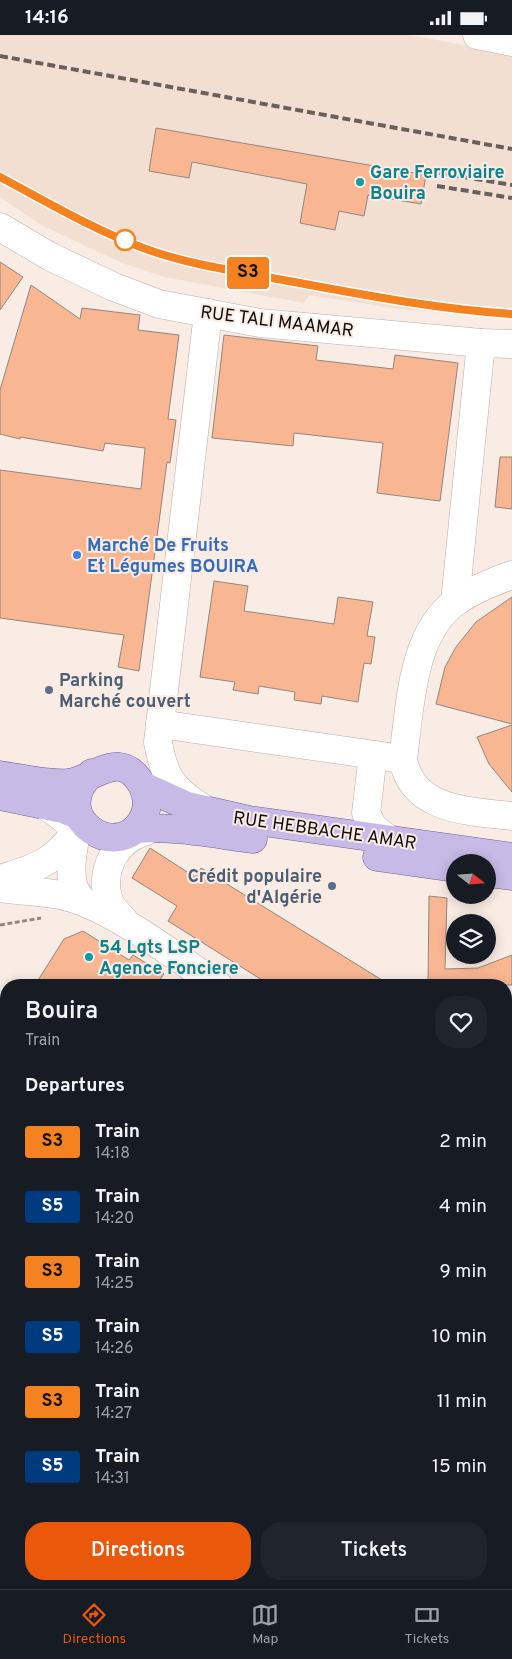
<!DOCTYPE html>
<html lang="en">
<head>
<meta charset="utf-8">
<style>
  :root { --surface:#171b24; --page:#20242c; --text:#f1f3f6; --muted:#9ea1a6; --line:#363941; --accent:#ea580c }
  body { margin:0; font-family:Overpass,sans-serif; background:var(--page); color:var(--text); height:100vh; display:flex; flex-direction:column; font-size:19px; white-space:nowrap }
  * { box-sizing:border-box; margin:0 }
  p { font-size:16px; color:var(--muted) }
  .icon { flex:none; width:28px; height:28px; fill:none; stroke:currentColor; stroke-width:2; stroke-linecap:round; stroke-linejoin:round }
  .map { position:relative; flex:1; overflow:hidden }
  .panel { position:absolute; left:0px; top:944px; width:512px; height:611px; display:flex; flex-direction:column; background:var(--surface); border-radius:20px 20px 0 0; box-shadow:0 2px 12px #0003 }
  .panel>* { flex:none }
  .badge { padding:0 10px; border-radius:4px; font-size:18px; line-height:32px }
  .needle { width:32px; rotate:107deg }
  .controls { position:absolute; left:446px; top:819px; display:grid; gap:10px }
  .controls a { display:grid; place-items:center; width:50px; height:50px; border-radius:50%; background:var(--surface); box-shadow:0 2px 12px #0003; font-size:25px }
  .map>.badge { position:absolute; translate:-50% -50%; box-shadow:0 0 0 2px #fff }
  h2 { padding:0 25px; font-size:19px; line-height:45px }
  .round { display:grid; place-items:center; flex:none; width:52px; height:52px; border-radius:20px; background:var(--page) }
  .headline { display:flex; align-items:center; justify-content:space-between; height:85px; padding:0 25px }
  h1 { font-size:24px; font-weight:600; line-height:38px }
  .button { display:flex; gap:10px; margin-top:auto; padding:10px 25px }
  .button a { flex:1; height:58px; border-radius:20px; background:var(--accent); color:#fff; font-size:20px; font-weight:600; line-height:58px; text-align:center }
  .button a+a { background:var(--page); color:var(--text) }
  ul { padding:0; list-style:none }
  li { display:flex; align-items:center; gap:15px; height:65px; padding:0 25px }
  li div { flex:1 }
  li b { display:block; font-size:19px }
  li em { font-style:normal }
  li .badge { min-width:55px; font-weight:700; text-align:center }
  .status { display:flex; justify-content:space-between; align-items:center; height:35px; padding:0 25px; background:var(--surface); direction:ltr }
  .status svg { height:14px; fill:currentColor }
  .tab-bar { display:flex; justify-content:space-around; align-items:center; height:70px; border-top:1px solid var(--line); background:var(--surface); font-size:14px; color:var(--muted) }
  .tab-bar a { display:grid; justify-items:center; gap:2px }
  .tab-bar .on { color:var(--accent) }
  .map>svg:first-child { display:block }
  .built { fill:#f3dfd2 }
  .building { fill:#f8b693; stroke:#93867f }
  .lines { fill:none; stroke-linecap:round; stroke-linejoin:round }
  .minor-casing { stroke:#baaea6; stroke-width:29 }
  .major-casing { stroke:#705f8f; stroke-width:29 }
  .path { stroke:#918882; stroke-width:3; stroke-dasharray:5 2.5; stroke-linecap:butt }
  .minor { stroke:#fff; stroke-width:28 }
  .major { stroke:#c8bae7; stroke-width:28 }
  .rail { stroke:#67605b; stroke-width:4; stroke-dasharray:8 4; stroke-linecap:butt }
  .line-casing { stroke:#fff; stroke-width:11 }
  .line { stroke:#f58220; stroke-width:8 }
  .culture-dot { fill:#0f9aa8; stroke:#f9ece4; stroke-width:2 }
  .stop-dot { fill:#fff; stroke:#f58220; stroke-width:2.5 }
  .shop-dot { fill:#3f7fe0; stroke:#f9ece4; stroke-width:2 }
  .service-dot { fill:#5c6f8a; stroke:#f9ece4; stroke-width:2 }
  .labels { text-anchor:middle; stroke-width:4; stroke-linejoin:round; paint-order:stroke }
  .culture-label { font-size:18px; font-weight:bold; fill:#0d838f; stroke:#f9ece4; text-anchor:start }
  .street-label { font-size:18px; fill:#100c09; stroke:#f9ece4 }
  .shop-label { font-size:18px; font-weight:bold; fill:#366cbe; stroke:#f9ece4; text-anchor:start }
  .service-label { font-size:18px; font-weight:bold; fill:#4e5e75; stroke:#f9ece4; text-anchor:start }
</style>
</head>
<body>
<div class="status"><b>14:16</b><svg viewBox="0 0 49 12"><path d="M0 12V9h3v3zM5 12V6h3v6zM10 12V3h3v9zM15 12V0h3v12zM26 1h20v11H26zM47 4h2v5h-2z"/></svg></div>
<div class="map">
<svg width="512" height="1554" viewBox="0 0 512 1554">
  <rect width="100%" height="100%" fill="#f9ece4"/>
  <polygon class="built" points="0,0 410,0 512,19 512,284 398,274 309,260 304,268 164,242 122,228 41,190 0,162"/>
  <g class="building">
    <polygon points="156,93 426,140 421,169 368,160 364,181 339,176 335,195 300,188 307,149 192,127 189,143 149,136"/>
    <polygon points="0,227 23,242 0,275"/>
    <polygon points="31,250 80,284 82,273 140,280 138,295 179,300 168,384 176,385 170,428 167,427 139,636 118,632 124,600 0,583 0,435 141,454 145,413 105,408 103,416 20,402 20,404 0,399 0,355"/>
    <polygon points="224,300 318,311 316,325 393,334 395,320 458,328 440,466 377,458 383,408 294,398 293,411 212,403"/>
    <polygon points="500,422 512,422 512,474 495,472"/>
    <polygon points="214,546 248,551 244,576 334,589 338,562 373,567 367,601 375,602 371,629 364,628 358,667 322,661 321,669 294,665 295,657 259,651 258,659 233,655 235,647 200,642"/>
    <polygon points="512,562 512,689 436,669 445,632 456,612 476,587"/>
    <polygon points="512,690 512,757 489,729 477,702"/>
    <polygon points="150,813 195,842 201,833 390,950 270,950 168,886 177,871 132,843"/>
    <polygon points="429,861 447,863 445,934 478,933 512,920 512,950 428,950"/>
    <polygon points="83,896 129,925 133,920 164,939 156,950 35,950 64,904"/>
  </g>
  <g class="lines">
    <g class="minor-casing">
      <g id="minor">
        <polyline points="477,0 512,7"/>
        <polyline points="0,192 51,222 114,252 159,269 260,288 481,308 512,309"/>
        <path d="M512 540C492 547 474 554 457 566 411 597 410 674 403 724 412 776 469 776 512 781"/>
        <polyline points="455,567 481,308"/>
        <polyline points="160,689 403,724"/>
        <polyline points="373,720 366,778 373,792 388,804"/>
        <path d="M47 772C94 799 64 812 73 849 74 855 79 861 82 866"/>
        <path d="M201 772C171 753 164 741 158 707L208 278"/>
        <path d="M0 844C34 834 58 826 77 794"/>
        <path d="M0 853C27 857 58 856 83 867 127 884 178 924 218 950"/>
        <path d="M126 888C121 881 112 874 109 866 99 836 115 805 146 796"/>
        <polyline points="506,1021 512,1017"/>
        <polyline points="0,1162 6,1165"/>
        <polyline points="506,1236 512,1247"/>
        <polyline points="506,1441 512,1439"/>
        <polyline points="0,1479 6,1480"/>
      </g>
    </g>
    <g class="major-casing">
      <g id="major">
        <path d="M0 740C22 743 46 750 68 748 93 746 120 711 142 750 147 759 148 770 145 779 124 833 43 783 92 738"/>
        <polyline points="143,751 187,771 249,785 512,822"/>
        <polyline points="0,761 63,774 78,780"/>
        <path d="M135 794C175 791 213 799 253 804"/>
        <polyline points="377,822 455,833"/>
        <polyline points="488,838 512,841"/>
      </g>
    </g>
    <polyline class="path" points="0,890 41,883"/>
    <use href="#minor" class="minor"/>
    <use href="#major" class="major"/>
    <g class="rail">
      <polyline points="0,21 512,114"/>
      <polyline points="439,138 512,150"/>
      <path d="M0 142C47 167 96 196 146 214 190 230 237 236 283 245 359 259 435 273 512 279"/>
      <polyline points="437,151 512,163"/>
    </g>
  </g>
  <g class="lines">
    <g class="line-casing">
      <path id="line" d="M0 142C47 167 96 196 146 214 190 230 237 236 283 245 359 259 435 274 512 279"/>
    </g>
    <use href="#line" class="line"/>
  </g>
  <g class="culture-dot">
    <circle cx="360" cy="147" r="5"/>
    <circle cx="89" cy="922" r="5"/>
  </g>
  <circle class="stop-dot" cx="125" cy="205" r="10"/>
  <circle class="shop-dot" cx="77" cy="520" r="5"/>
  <g class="service-dot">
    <circle cx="49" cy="655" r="5"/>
    <circle cx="332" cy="851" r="5"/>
  </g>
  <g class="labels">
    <g class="culture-label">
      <text x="370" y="143">Gare Ferroviaire<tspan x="370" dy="21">Bouira</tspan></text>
      <text x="99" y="918">54 Lgts LSP<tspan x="99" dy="21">Agence Fonciere</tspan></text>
    </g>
    <g class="street-label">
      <text transform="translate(277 286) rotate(7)" y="6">RUE TALI MAAMAR</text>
      <text transform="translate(325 795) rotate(8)" y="6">RUE HEBBACHE AMAR</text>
    </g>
    <g class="shop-label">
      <text x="87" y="516">Marché De Fruits<tspan x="87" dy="21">Et Légumes BOUIRA</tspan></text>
    </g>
    <g class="service-label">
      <text x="59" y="651">Parking<tspan x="59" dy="21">Marché couvert</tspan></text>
      <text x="322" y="847" text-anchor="end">Crédit populaire<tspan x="322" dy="21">d'Algérie</tspan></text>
    </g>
  </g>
</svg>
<div class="controls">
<a><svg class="needle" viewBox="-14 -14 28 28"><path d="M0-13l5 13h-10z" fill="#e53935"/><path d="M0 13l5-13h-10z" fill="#9ea1a6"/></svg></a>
<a><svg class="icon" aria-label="layers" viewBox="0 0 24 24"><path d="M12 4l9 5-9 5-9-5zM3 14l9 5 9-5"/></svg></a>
</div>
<b class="badge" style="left:248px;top:238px;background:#f58220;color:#111">S3</b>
<section class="panel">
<div class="headline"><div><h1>Bouira</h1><p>Train</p></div><a class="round"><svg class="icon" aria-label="heart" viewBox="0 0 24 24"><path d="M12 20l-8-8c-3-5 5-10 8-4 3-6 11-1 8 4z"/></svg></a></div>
<h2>Departures</h2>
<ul>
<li><span class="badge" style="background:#f58220;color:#111">S3</span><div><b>Train</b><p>14:18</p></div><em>2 min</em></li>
<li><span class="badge" style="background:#003b80;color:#fff">S5</span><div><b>Train</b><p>14:20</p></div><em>4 min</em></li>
<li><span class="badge" style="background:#f58220;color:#111">S3</span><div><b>Train</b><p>14:25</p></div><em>9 min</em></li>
<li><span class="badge" style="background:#003b80;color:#fff">S5</span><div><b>Train</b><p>14:26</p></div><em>10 min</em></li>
<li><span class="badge" style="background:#f58220;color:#111">S3</span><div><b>Train</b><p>14:27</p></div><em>11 min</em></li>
<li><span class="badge" style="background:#003b80;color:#fff">S5</span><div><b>Train</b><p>14:31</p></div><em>15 min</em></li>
</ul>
<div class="button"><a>Directions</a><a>Tickets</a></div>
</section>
</div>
<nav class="tab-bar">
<a class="on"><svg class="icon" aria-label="directions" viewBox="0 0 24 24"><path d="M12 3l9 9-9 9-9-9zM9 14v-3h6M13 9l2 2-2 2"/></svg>Directions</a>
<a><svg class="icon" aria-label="map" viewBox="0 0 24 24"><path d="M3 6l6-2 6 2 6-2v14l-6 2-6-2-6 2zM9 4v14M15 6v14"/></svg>Map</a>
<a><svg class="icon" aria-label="tickets" viewBox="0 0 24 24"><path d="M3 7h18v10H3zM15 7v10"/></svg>Tickets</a>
</nav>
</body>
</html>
